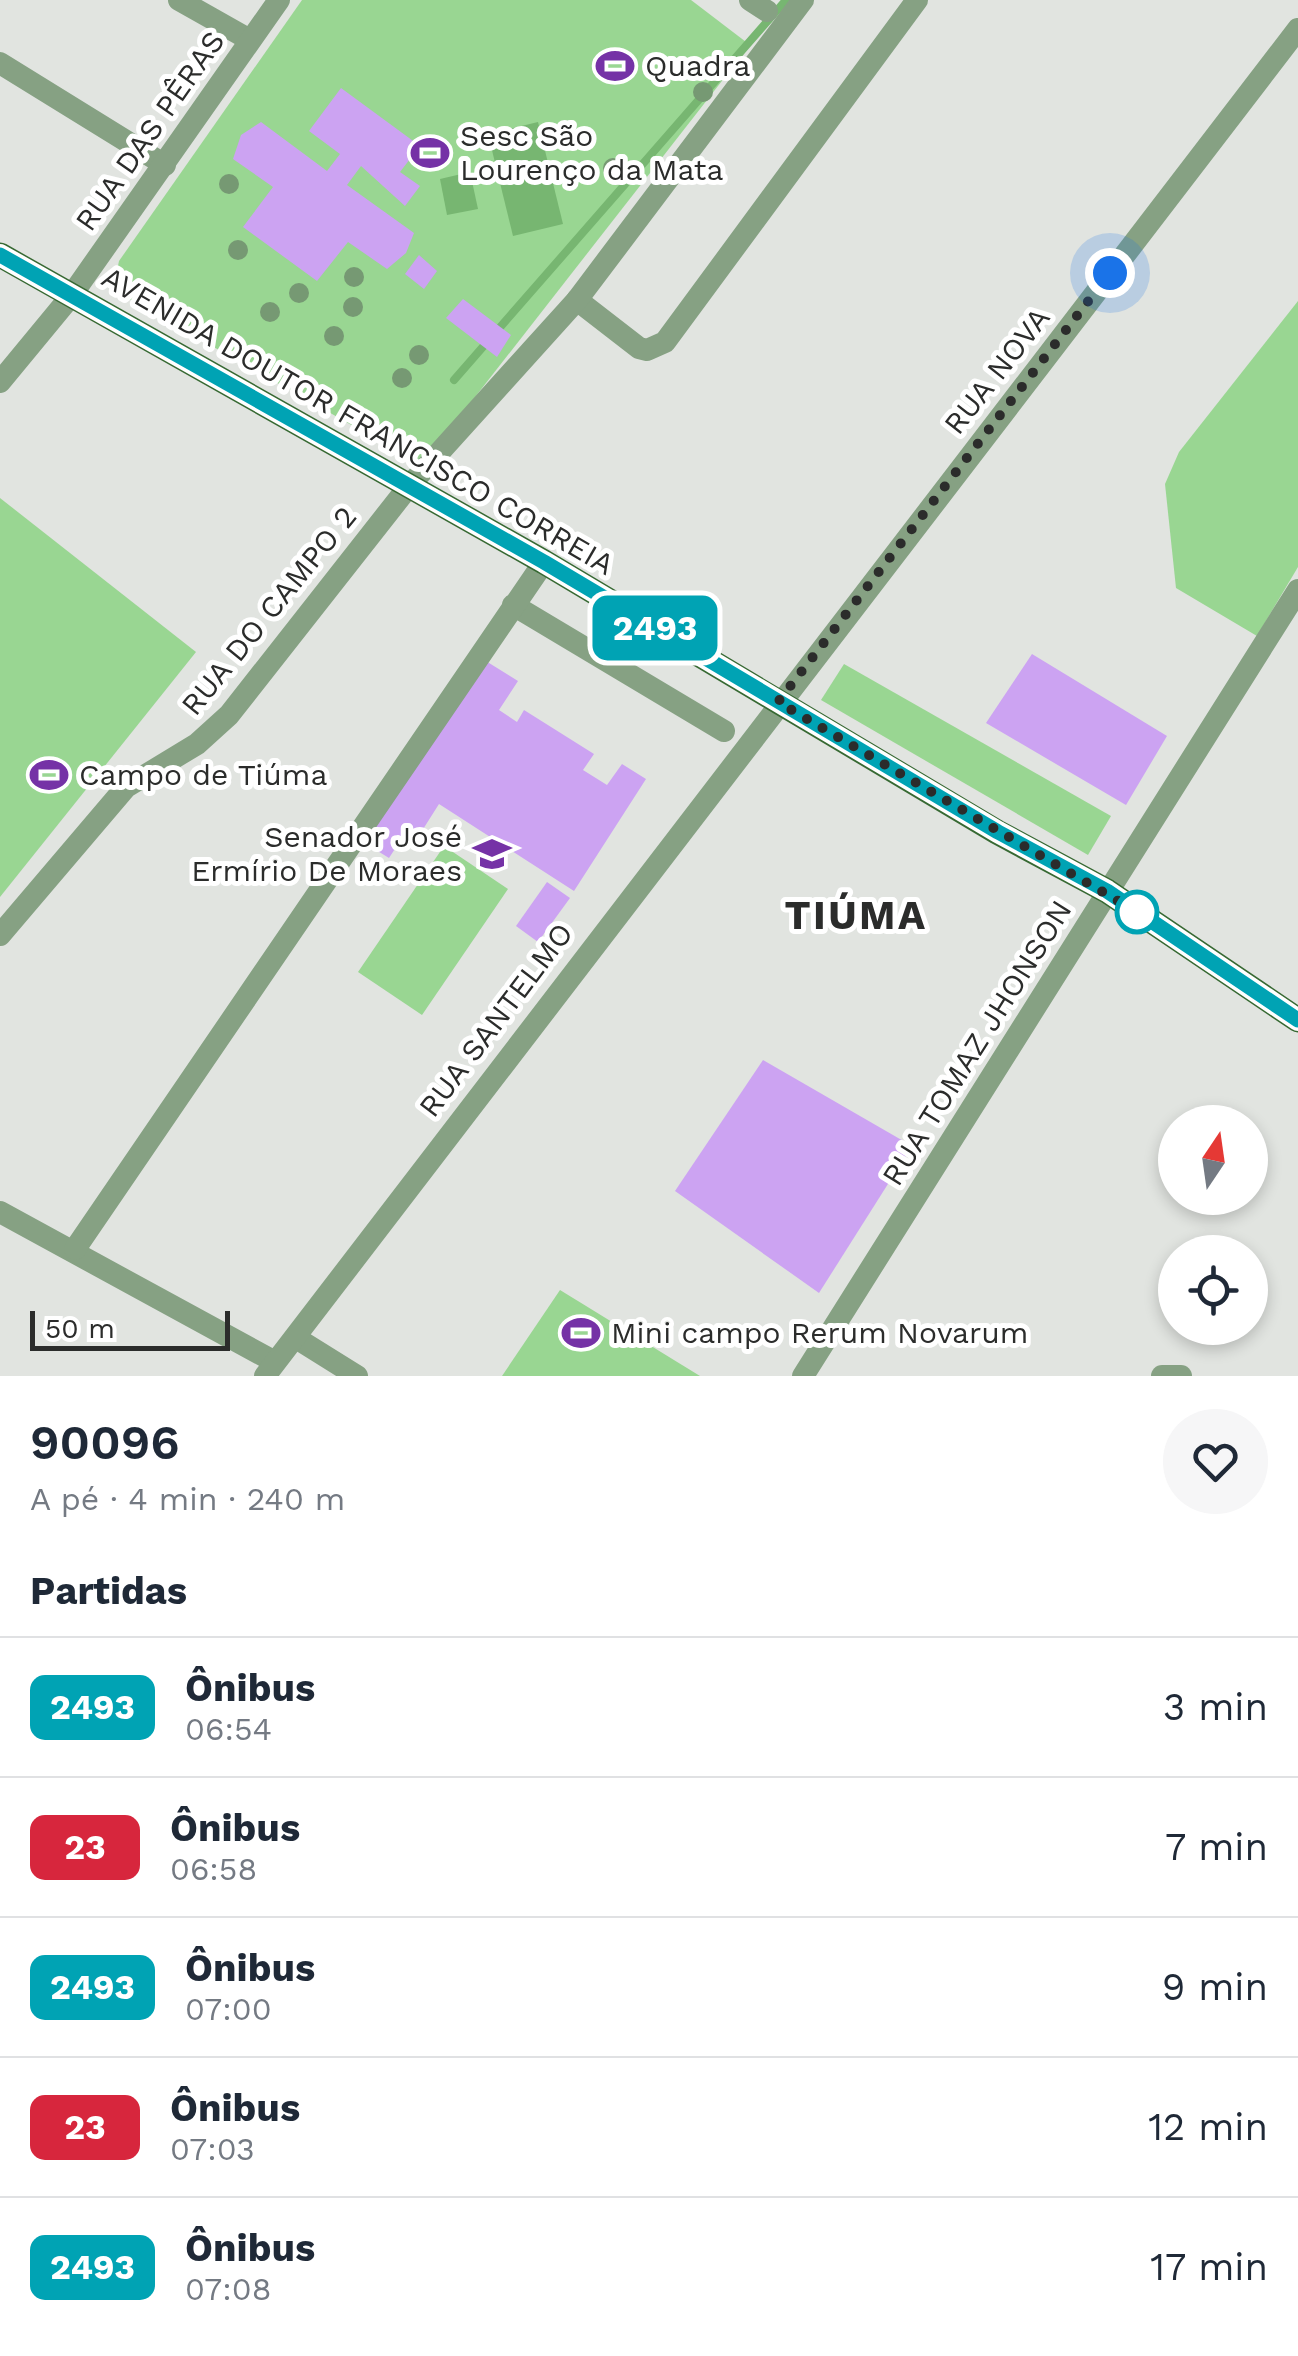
<!DOCTYPE html>
<html lang="pt">
<head>
<meta charset="utf-8">
<style>
  :root { --surface:#fff; --page:#f6f6f7; --text:#1f2937; --muted:#747a83; --line:#e0e1e3 }
  body { margin:0; font-family:"Work Sans",sans-serif; background:var(--page); color:var(--text); height:100vh; display:flex; flex-direction:column; font-size:38px; white-space:nowrap }
  * { box-sizing:border-box; margin:0 }
  p { font-size:32px; color:var(--muted) }
  .icon { flex:none; width:55px; height:55px; fill:none; stroke:currentColor; stroke-width:2; stroke-linecap:round; stroke-linejoin:round }
  .map { position:relative; height:1376px; overflow:hidden }
  .drawer { display:flex; flex-direction:column; background:var(--surface); flex:1 }
  .drawer>* { flex:none }
  .badge { padding:0 20px; border-radius:15px; font-size:35px; line-height:65px }
  .needle { width:65px; rotate:13deg }
  .buttons { position:absolute; left:1158px; top:1105px; display:grid; gap:20px }
  .buttons a { display:grid; place-items:center; width:110px; height:110px; border-radius:50%; background:var(--surface); box-shadow:0 5px 15px #0003; font-size:50px }
  .scale { position:absolute; left:30px; bottom:25px; width:200px; box-sizing:border-box; padding-left:10px; border:5px solid #2b2c2b; border-top:0; font-size:28px; line-height:35px; white-space:nowrap; color:#2b2c2b; -webkit-text-stroke:8px #fff; paint-order:stroke }
  .you { position:absolute; width:50px; height:50px; margin:-25px; border:8px solid #fff; border-radius:50%; background:#1a73e8; box-shadow:0 0 0 15px #1a73e833 }
  .map>.badge { position:absolute; translate:-50% -50%; box-shadow:0 0 0 5px #fff }
  h2 { padding:0 30px; font-size:38px; line-height:90px }
  .round { display:grid; place-items:center; flex:none; width:105px; height:105px; border-radius:52px; background:var(--page) }
  .head { display:flex; align-items:center; justify-content:space-between; height:170px; padding:0 30px }
  h1 { font-size:48px; font-weight:600; line-height:75px }
  ul { padding:0; list-style:none }
  li { display:flex; align-items:center; gap:30px; height:140px; padding:0 30px; border-top:2px solid var(--line) }
  li div { flex:1 }
  li b { display:block; font-size:38px }
  li em { font-style:normal }
  li .badge { min-width:110px; font-weight:700; text-align:center }
  .map>svg:first-child { display:block }
  .green { fill:#99d692 }
  .water { fill:#77b671 }
  .lines { fill:none; stroke-linecap:round; stroke-linejoin:round }
  .stream { stroke:#77b671; stroke-width:8 }
  .building { fill:#cca3f2 }
  .street { stroke:#86a183; stroke-width:22 }
  .primary { stroke:#376933; stroke-width:25 }
  .tree { fill:#769973 }
  .line-casing { stroke:#fff; stroke-width:22 }
  .line { stroke:#00a3b4; stroke-width:15 }
  .walk { stroke:#2b2c2b; stroke-width:10; stroke-dasharray:0 18 }
  .stop-dot { fill:#fff; stroke:#00a3b4; stroke-width:5 }
  .labels { text-anchor:middle; stroke-width:10; stroke-linejoin:round; paint-order:stroke }
  .poi-label { font-size:30px; fill:#2b2c2b; stroke:#fff; text-anchor:start }
  .street-label { font-size:30px; fill:#2b2c2b; stroke:#fff }
  .district-label { font-size:40px; font-weight:bold; letter-spacing:2.5px; fill:#2b2c2b; stroke:#fff }
</style>
</head>
<body>
<div class="map">
<svg width="1298" height="1376" viewBox="0 0 1298 1376">
  <rect width="100%" height="100%" fill="#e1e4e0"/>
  <g class="green">
    <polygon points="302,0 691,0 750,45 422,465 113,290 119,261"/>
    <polygon points="1298,301 1298,567 1257,636 1176,588 1165,484 1179,452"/>
    <polygon points="0,498 196,652 0,897"/>
    <polygon points="844,664 1111,816 1088,855 821,700"/>
    <polygon points="444,846 508,889 422,1015 358,972"/>
    <polygon points="560,1290 700,1376 502,1376"/>
  </g>
  <g class="water">
    <polygon points="538,122 563,224 513,236 488,134"/>
    <polygon points="470,172 478,209 447,215 440,179"/>
  </g>
  <g class="lines">
    <polyline class="stream" points="454,380 786,0"/>
  </g>
  <g class="building">
    <polygon points="341,88 420,146 400,172 420,186 405,206 361,166 347,185 414,233 406,253 387,269 348,242 317,281 243,227 273,187 233,159 241,135 261,122 327,171 340,154 309,131"/>
    <polygon points="419,255 437,271 424,289 405,274"/>
    <polygon points="463,299 511,335 497,357 446,318"/>
    <polygon points="1032,654 1167,736 1126,805 986,723"/>
    <polygon points="481,658 518,681 499,710 517,722 524,710 594,754 583,770 607,785 622,764 646,779 574,891 439,804 413,845 402,838 389,858 358,839"/>
    <polygon points="547,882 570,898 538,942 516,926"/>
    <polygon points="763,1060 912,1146 819,1293 675,1191"/>
  </g>
  <g class="lines">
    <g class="street">
      <polyline points="179,0 250,40"/>
      <polyline points="750,0 767,11"/>
      <polyline points="0,63 165,165"/>
      <polyline points="577,300 639,348 647,350 665,342 917,0"/>
      <polyline points="0,382 71,296 279,0"/>
      <polyline points="513,605 724,731"/>
      <polyline points="0,935 126,787 197,744 229,715 409,486 577,300 803,0"/>
      <polyline points="0,1212 275,1362"/>
      <polyline points="75,1249 544,562"/>
      <polyline points="296,1338 357,1376"/>
      <polyline points="265,1376 1298,29"/>
      <polyline points="803,1376 1298,590"/>
      <polyline points="1162,1376 1181,1376"/>
    </g>
    <polyline class="primary" points="0,255 544,562 997,832 1107,891 1298,1020"/>
  </g>
  <g class="tree">
    <circle cx="703" cy="92" r="10"/>
    <circle cx="613" cy="168" r="10"/>
    <circle cx="229" cy="184" r="10"/>
    <circle cx="238" cy="250" r="10"/>
    <circle cx="354" cy="277" r="10"/>
    <circle cx="299" cy="293" r="10"/>
    <circle cx="353" cy="307" r="10"/>
    <circle cx="270" cy="312" r="10"/>
    <circle cx="334" cy="336" r="10"/>
    <circle cx="419" cy="355" r="10"/>
    <circle cx="402" cy="378" r="10"/>
  </g>
  <g class="lines">
    <g class="line-casing">
      <polyline id="line" points="0,255 544,562 998,832 1107,891 1298,1020"/>
    </g>
    <use href="#line" class="line"/>
    <polyline class="walk" points="1110,273 778,702 1137,912"/>
  </g>
  <defs>
    <g id="stadium-bare" transform="scale(3)"><path d="M0-5a6.5 5 0 1 0 0 10a6.5 5 0 1 0 0-10ZM-3.5-1.8h7v3.6h-7Z" fill="#7532a6" stroke="#fff" stroke-width="2.5" paint-order="stroke"/></g>
    <g id="school-bare" transform="scale(3)"><path d="M0-5L7-2L0 1L-7-2ZM-4 1L0 2.5L4 1V4Q0 6-4 4Z" fill="#7532a6" stroke="#fff" stroke-width="2.5" paint-order="stroke"/></g>
  </defs>
  <g fill-rule="evenodd">
    <use href="#stadium-bare" x="615" y="66"/>
    <use href="#stadium-bare" x="430" y="153"/>
    <use href="#stadium-bare" x="49" y="775"/>
    <use href="#school-bare" x="492" y="854"/>
    <use href="#stadium-bare" x="581" y="1333"/>
  </g>
  <circle class="stop-dot" cx="1137" cy="912" r="20"/>
  <g class="labels">
    <g class="poi-label">
      <text x="645" y="76">Quadra</text>
      <text x="460" y="146">Sesc São<tspan x="460" dy="34">Lourenço da Mata</tspan></text>
      <text x="79" y="785">Campo de Tiúma</text>
      <text x="462" y="847" text-anchor="end">Senador José<tspan x="462" dy="34">Ermírio De Moraes</tspan></text>
      <text x="611" y="1343">Mini campo Rerum Novarum</text>
    </g>
    <g class="street-label">
      <text transform="translate(150 131) rotate(-55)" y="10">RUA DAS PÊRAS</text>
      <text transform="translate(997 371) rotate(-52)" y="10">RUA NOVA</text>
      <text transform="translate(358 421) rotate(30)" y="10">AVENIDA DOUTOR FRANCISCO CORREIA</text>
      <text transform="translate(269 611) rotate(-51)" y="10">RUA DO CAMPO 2</text>
      <text transform="translate(496 1020) rotate(-53)" y="10">RUA SANTELMO</text>
      <text transform="translate(977 1043) rotate(-58)" y="10">RUA TOMAZ JHONSON</text>
    </g>
    <g class="district-label">
      <text x="856" y="929">TIÚMA</text>
    </g>
  </g>
</svg>
<div class="buttons">
<a><svg class="needle" viewBox="-14 -14 28 28"><path d="M0-13l5 13h-10z" fill="#e53935"/><path d="M0 13l5-13h-10z" fill="#747a83"/></svg></a>
<a><svg class="icon" aria-label="locate" viewBox="0 0 24 24"><circle cx="12" cy="12" r="6"/><path d="M12 2v4M12 18v4M2 12h4M18 12h4"/></svg></a>
</div>
<div class="scale">50 m</div>
<div class="you" style="left:1110px;top:273px"></div>
<b class="badge" style="left:655px;top:628px;background:#00a3b4;color:#fff">2493</b>
</div>
<section class="drawer">
<div class="head"><div><h1>90096</h1><p>A pé · 4 min · 240 m</p></div><a class="round"><svg class="icon" aria-label="heart" viewBox="0 0 24 24"><path d="M12 20l-8-8c-3-5 5-10 8-4 3-6 11-1 8 4z"/></svg></a></div>
<h2>Partidas</h2>
<ul>
<li><span class="badge" style="background:#00a3b4;color:#fff">2493</span><div><b>Ônibus</b><p>06:54</p></div><em>3 min</em></li>
<li><span class="badge" style="background:#d7263d;color:#fff">23</span><div><b>Ônibus</b><p>06:58</p></div><em>7 min</em></li>
<li><span class="badge" style="background:#00a3b4;color:#fff">2493</span><div><b>Ônibus</b><p>07:00</p></div><em>9 min</em></li>
<li><span class="badge" style="background:#d7263d;color:#fff">23</span><div><b>Ônibus</b><p>07:03</p></div><em>12 min</em></li>
<li><span class="badge" style="background:#00a3b4;color:#fff">2493</span><div><b>Ônibus</b><p>07:08</p></div><em>17 min</em></li>
</ul>
</section>
</body>
</html>
